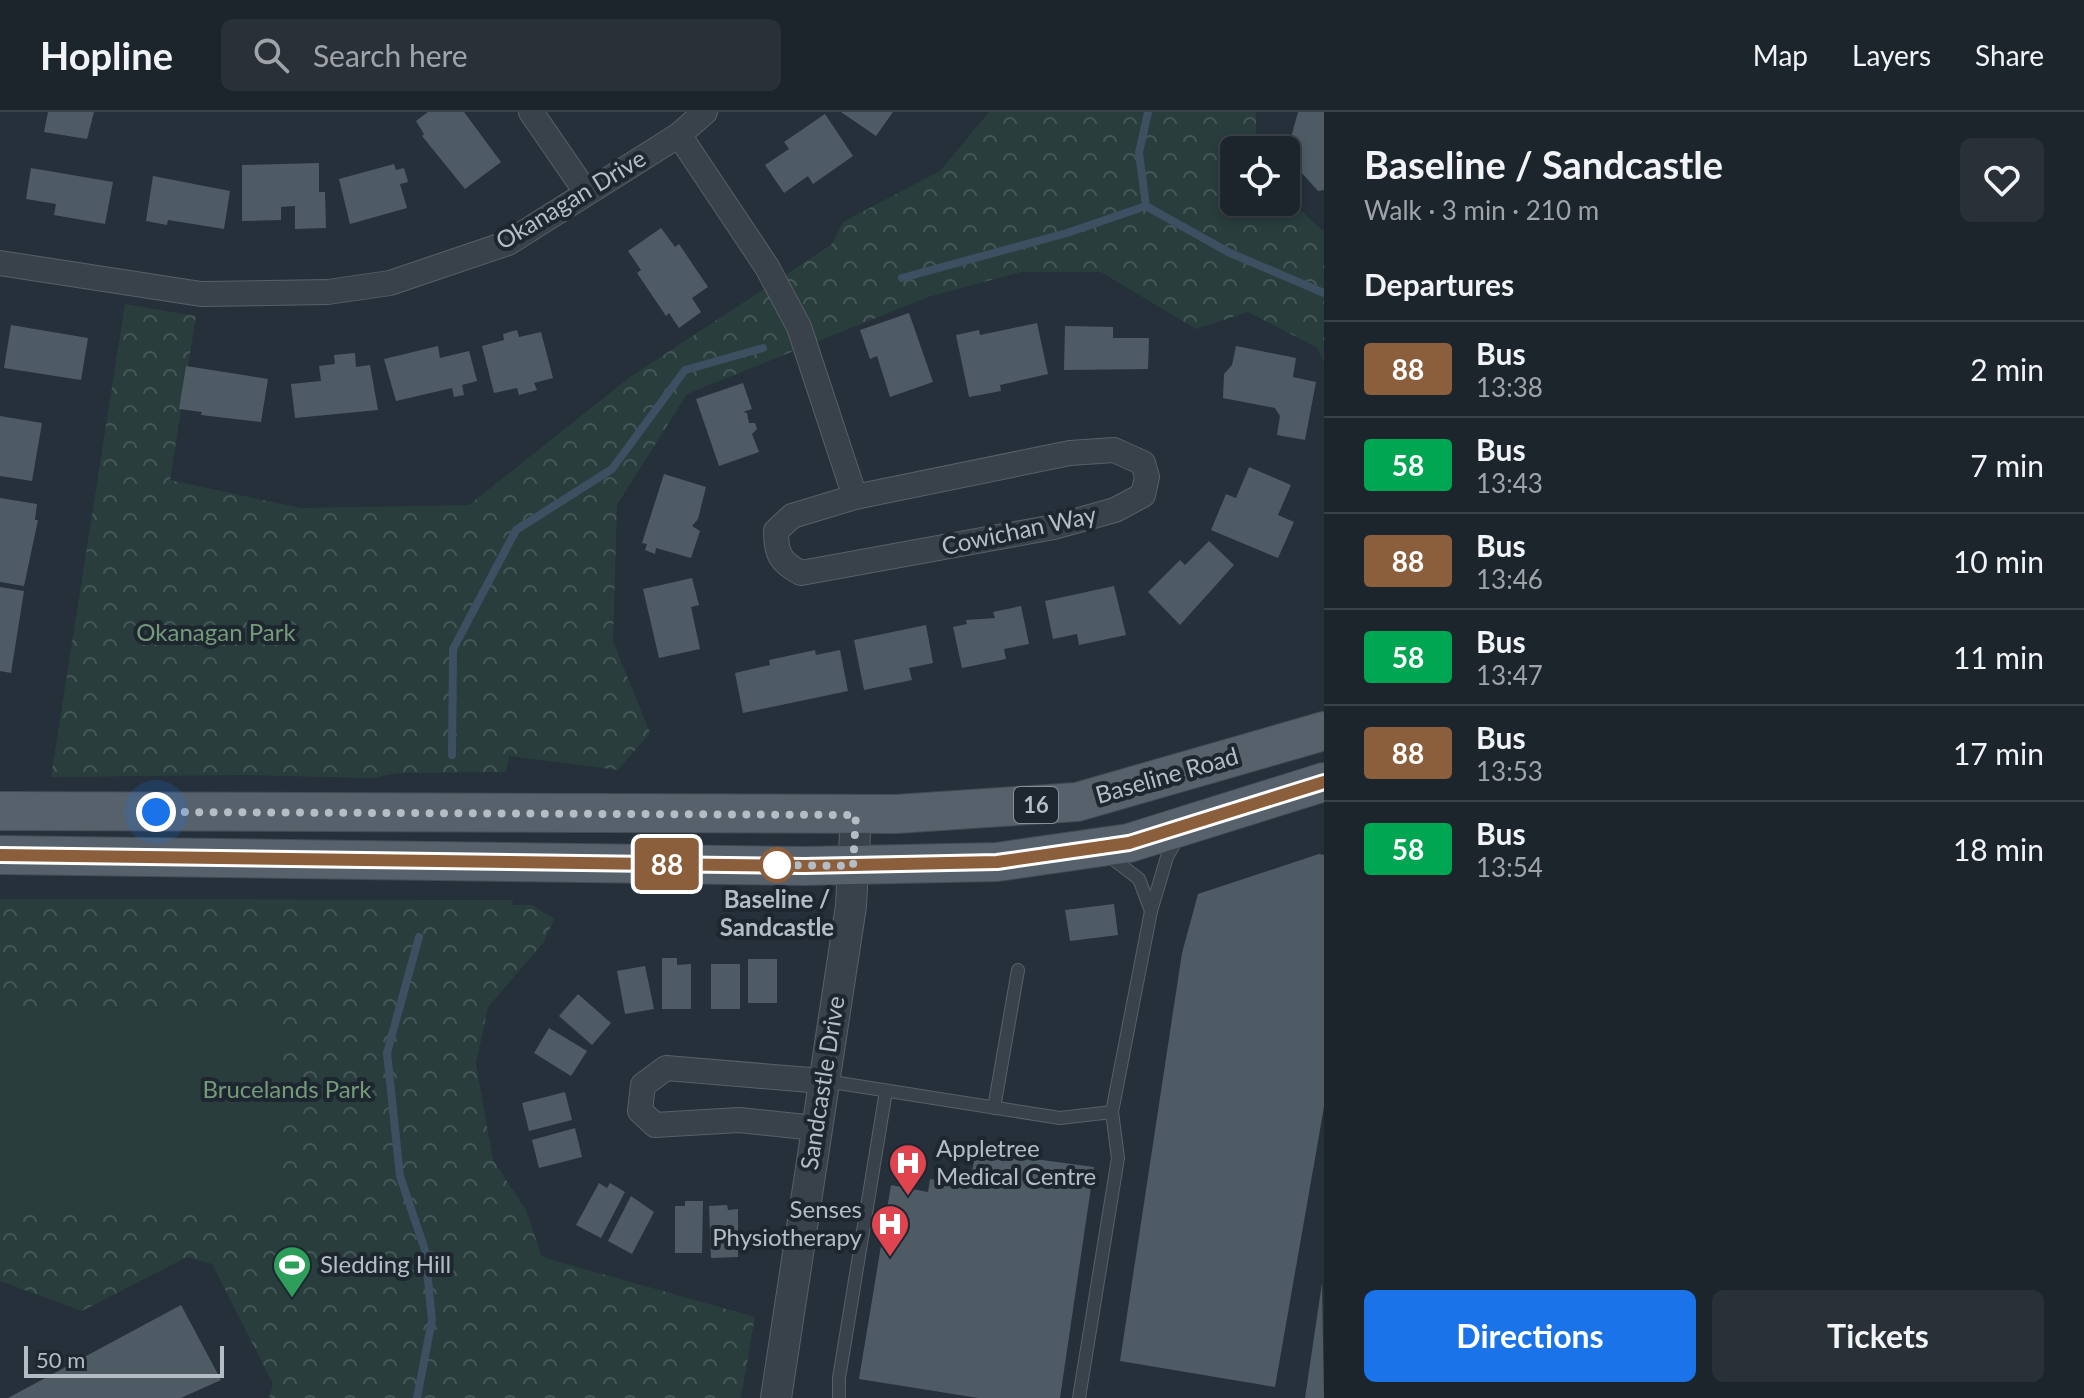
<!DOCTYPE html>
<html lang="en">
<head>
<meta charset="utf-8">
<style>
  :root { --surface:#1c242c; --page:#293038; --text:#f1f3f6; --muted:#a0a4a9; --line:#3a4148; --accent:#1a73e8 }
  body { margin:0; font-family:Lato,sans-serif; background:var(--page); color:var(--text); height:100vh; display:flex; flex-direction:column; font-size:30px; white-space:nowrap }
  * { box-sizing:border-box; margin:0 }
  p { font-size:26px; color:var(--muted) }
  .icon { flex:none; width:44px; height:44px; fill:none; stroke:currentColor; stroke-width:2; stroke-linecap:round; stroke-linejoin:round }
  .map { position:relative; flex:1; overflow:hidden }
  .sheet { display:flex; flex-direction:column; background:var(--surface); width:760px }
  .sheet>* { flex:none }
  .badge { padding:0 16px; border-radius:6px; font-size:28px; line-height:52px }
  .fabs { position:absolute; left:1220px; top:24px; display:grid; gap:16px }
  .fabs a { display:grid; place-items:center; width:80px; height:80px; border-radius:12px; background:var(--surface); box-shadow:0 4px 12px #0003,0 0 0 2px var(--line); font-size:40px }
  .scale { position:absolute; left:24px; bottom:20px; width:200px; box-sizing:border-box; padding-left:8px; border:4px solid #b4bdc6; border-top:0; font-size:22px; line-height:28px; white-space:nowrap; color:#b4bdc6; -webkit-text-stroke:6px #1e2730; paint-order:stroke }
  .you { position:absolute; width:40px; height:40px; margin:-20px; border:6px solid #fff; border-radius:50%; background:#1a73e8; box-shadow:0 0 0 12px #1a73e833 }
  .map>.badge { position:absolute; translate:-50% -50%; box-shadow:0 0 0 4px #fff }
  h2 { padding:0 40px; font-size:30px; line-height:72px }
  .round { display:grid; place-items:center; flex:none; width:84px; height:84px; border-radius:12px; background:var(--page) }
  .summary { display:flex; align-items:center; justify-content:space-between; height:136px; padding:0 40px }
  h1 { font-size:38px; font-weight:700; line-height:60px }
  .primary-button { display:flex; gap:16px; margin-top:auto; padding:16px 40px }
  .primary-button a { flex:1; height:92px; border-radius:12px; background:var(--accent); color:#fff; font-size:32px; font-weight:700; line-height:92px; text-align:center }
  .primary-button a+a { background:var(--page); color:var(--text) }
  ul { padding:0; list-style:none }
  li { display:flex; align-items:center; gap:24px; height:96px; padding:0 40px; border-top:2px solid var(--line) }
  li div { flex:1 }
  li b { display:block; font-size:30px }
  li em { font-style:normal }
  li .badge { min-width:88px; font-weight:700; text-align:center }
  header { display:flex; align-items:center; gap:48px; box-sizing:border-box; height:112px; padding:0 40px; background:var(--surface); border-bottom:2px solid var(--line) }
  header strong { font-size:38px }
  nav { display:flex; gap:44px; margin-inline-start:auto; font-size:28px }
  .search { width:560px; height:72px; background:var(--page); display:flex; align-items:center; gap:20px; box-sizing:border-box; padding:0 28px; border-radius:12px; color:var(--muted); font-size:30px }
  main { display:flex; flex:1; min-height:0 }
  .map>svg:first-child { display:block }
  .forest { fill:url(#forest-crowns) }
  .pitch { fill:#283d3c }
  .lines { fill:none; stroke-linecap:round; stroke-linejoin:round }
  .stream { stroke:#3c5062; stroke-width:8 }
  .building { fill:#4e5b65 }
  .service-casing { stroke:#576069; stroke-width:14 }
  .minor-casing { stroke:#576069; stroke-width:26 }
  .tertiary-casing { stroke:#576069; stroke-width:32 }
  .primary-casing { stroke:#424b54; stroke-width:40 }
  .service { stroke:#39424b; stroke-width:12 }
  .minor { stroke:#39424b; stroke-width:24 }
  .tertiary { stroke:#39424b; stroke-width:30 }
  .primary { stroke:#57616b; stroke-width:38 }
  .line-casing { stroke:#fff; stroke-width:18 }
  .line { stroke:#8b5e3c; stroke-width:12 }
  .walk { stroke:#b4bdc6; stroke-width:8; stroke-dasharray:0 14.4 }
  .stop-dot { fill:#fff; stroke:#8b5e3c; stroke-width:4 }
  .labels { text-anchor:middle; stroke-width:8; stroke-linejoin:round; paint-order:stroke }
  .shield { fill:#1e2730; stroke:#879099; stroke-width:2 }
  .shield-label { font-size:22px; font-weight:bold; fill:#b4bdc6 }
  .street-label { font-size:24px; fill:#b4bdc6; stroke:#1e2730 }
  .park-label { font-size:24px; fill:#749a79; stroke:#1e2730 }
  .stop-label { font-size:24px; font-weight:bold; fill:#b4bdc6; stroke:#1e2730 }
  .poi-label { font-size:24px; fill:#b4bdc6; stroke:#1e2730; text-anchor:start }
</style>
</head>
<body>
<header>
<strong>Hopline</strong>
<div class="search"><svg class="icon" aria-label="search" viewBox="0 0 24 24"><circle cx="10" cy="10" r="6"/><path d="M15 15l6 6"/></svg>Search here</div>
<nav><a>Map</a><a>Layers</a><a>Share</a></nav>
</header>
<main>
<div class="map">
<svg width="1324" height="1286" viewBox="0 0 1324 1286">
  <defs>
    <pattern id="forest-crowns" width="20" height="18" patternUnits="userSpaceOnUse" patternTransform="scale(2)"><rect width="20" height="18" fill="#283d3c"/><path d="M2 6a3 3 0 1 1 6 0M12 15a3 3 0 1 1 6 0" fill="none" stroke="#455757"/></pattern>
  </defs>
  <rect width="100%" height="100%" fill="#25303a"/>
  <g class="forest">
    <polygon points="989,0 1256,0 1256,27 1260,38 1234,38 1234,90 1286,90 1286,85 1324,120 1324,251 1318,236 1248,200 1196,217 1101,160 1021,160 928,185 687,282 617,393 613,529 650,621 618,658 509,644 506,660 399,661 371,666 243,663 51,665 125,192 196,204 170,368 301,396 469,393 630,265 831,133 843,110 940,59"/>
    <polygon points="0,787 513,788 512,793 532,793 554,807 544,830 488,895 476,952 493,1048 526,1098 542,1145 755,1205 741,1286 269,1286 273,1272 212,1152 187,1145 82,1199 0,1169"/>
  </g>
  <polygon class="pitch" points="280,894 282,1099 0,1101 0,897"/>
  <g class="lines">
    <g class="stream">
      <polyline points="1148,0 1139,41 1146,94 1228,140 1324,181"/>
      <polyline points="902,166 1067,121 1146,94"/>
      <polyline points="452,643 453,537 516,418 612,357 685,258 763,236"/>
      <polyline points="417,1286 432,1208 425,1138 400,1064 387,941 419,825"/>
    </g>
  </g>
  <g class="building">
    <polygon points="48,0 94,0 87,27 44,20"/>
    <polygon points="428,0 464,0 501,50 465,77 422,24 424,22 416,9"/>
    <polygon points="841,0 893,0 876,24"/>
    <polygon points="1298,0 1324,0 1324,78 1318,79 1300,59 1298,60 1289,33"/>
    <polygon points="825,2 853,44 813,72 808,64 784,81 765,53 789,37 784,30"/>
    <polygon points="319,51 319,80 325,80 326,116 295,117 295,94 281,95 281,108 242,109 242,53"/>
    <polygon points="394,52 396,58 404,56 408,70 400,72 407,96 350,112 339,67"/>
    <polygon points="31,56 113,70 105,112 54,103 56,92 26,87"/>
    <polygon points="153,64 230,79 224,117 168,108 167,113 146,109"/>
    <polygon points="661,116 675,135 679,132 708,175 692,186 701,200 679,216 669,201 666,204 637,161 641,158 628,139"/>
    <polygon points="909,201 933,270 890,285 877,244 870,247 860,218"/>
    <polygon points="1037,211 1048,262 1000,273 1001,279 969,285 956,223 979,218 980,223"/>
    <polygon points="11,213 88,226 81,268 4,256"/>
    <polygon points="1065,214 1113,215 1113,226 1149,226 1148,257 1064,258"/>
    <polygon points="517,218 519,225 541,220 553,266 534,271 537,278 519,283 517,276 494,281 482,234 504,228 503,222"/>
    <polygon points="438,234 440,246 469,239 477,269 462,273 464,283 454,285 452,276 396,289 384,247"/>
    <polygon points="1236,234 1296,246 1293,265 1316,270 1305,328 1277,323 1280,304 1275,296 1223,286 1224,262 1232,253"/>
    <polygon points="355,241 356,255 370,253 378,298 295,306 291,272 321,269 319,254 335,252 334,243"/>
    <polygon points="186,254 268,267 261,310 201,303 202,300 179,297"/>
    <polygon points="743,271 752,297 743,300 747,301 749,311 755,311 757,317 752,322 759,340 719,354 696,287"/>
    <polygon points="0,304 42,311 32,369 0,364"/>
    <polygon points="1249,355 1291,373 1278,403 1294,410 1278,446 1211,418 1226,382 1236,386"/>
    <polygon points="664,362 706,375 698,407 692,414 700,419 691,446 656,436 655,442 645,438 647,432 642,431"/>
    <polygon points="0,386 37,392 35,408 38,408 24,474 0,470"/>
    <polygon points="1209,429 1234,453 1180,513 1148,480 1180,448 1185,453"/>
    <polygon points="692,466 699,493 691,495 700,537 659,546 643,477"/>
    <polygon points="1114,474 1126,523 1079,533 1077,522 1053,527 1045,489"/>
    <polygon points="0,475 24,479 11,561 0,559"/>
    <polygon points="1021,494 1029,532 1004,537 1006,547 962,556 953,515 967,512 966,508 995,506 993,500"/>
    <polygon points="926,513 933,551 909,556 912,568 864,578 854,528"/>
    <polygon points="815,538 816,543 840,538 848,579 743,601 735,561 770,553 769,548"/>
    <polygon points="1319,742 1324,743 1324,995 1275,1275 1120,1249 1182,841 1198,782"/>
    <polygon points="1114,792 1118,823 1070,829 1065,798"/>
    <polygon points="662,846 677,846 677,853 691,852 691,897 662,897"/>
    <rect x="748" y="847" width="29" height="44"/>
    <rect x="711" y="852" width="29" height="45"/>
    <polygon points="645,854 654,897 625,902 617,859"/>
    <polygon points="578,882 611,911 592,933 559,904"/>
    <polygon points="549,916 587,939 571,964 534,941"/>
    <polygon points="565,980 572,1008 529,1019 522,991"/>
    <polygon points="575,1016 582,1045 539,1056 532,1028"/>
    <polygon points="976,1039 1094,1055 1060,1286 978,1286 859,1267 891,1073 928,1080 930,1067 969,1075"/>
    <polygon points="599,1071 607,1076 610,1071 625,1080 601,1126 576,1113"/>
    <polygon points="631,1084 654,1100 632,1142 608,1129"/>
    <polygon points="685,1089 703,1089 702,1141 675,1141 675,1094 685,1094"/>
    <polygon points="727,1093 728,1098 738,1097 738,1145 711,1146 709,1094"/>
    <polygon points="1322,1171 1324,1286 1305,1286"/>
    <polygon points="181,1193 221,1268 181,1286 8,1286"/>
  </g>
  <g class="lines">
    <g class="service-casing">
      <g id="service">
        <polyline points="1109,744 1139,767 1151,799"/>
        <polyline points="826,969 1060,1006 1112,1000 1151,799 1167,745 1178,725"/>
        <polyline points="994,996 1018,858"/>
        <polyline points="839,1286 839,1266 886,979"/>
        <polyline points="1079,1286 1118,1046 1112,1000"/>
      </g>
    </g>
    <g class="minor-casing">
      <g id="minor">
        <polyline points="531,0 586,80"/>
        <polyline points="679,23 767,155 799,215 855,385"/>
        <polyline points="0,151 201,182 328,180 390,171 508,131 679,23 705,0"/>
        <path d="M1114 338 1143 351 1147 365 1143 383 1115 398 1054 415 801 461C780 450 776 442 776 419L792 404 855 385 1070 341Z"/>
        <polyline points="815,1016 739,1008 655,1013 640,999 643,973 666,956 822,969"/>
      </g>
    </g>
    <g class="tertiary-casing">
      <polyline id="tertiary" points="776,1286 851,794 856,703"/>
    </g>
    <g class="primary-casing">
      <g id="primary">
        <polyline points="0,699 896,702 1077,690 1324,619"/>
        <polyline points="0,743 804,754 997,750 1129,731 1324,670"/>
      </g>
    </g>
    <use href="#service" class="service"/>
    <use href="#minor" class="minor"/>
    <use href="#tertiary" class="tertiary"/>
    <use href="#primary" class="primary"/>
  </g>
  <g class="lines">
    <g class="line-casing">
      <polyline id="line" points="0,743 804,754 997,750 1129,731 1324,670"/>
    </g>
    <use href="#line" class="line"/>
    <polyline class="walk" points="156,700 856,703 853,754 774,753 777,753"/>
  </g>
  <defs>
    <g id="hospital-pin" transform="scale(2)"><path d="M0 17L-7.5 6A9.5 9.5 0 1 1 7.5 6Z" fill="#e0444e" stroke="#1e2730"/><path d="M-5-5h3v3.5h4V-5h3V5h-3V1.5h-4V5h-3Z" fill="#fff"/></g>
    <g id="stadium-pin" transform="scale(2)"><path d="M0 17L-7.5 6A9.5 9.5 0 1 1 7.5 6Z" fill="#2e9e5b" stroke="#1e2730"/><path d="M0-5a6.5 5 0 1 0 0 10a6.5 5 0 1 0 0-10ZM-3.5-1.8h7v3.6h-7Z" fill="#fff"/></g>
  </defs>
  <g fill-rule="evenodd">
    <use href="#hospital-pin" x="908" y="1051"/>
    <use href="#hospital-pin" x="890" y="1112"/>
    <use href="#stadium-pin" x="292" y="1153"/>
  </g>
  <circle class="stop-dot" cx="777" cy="753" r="16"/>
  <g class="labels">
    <rect class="shield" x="1014" y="675" width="44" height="36" rx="6"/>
    <g class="shield-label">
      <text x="1036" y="701">16</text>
    </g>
    <g class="street-label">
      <text transform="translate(571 88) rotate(-31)" y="8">Okanagan Drive</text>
      <text transform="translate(1019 419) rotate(-12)" y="8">Cowichan Way</text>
      <text transform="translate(1167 664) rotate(-16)" y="8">Baseline Road</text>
      <text transform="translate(823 971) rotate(-81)" y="8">Sandcastle Drive</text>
    </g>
    <g class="park-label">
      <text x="216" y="529">Okanagan Park</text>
      <text x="287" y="986">Brucelands Park</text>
    </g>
    <g class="stop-label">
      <text x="777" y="796">Baseline /<tspan x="777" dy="28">Sandcastle</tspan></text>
    </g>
    <g class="poi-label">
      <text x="936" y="1045">Appletree<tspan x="936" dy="28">Medical Centre</tspan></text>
      <text x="862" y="1106" text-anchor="end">Senses<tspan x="862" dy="28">Physiotherapy</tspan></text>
      <text x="320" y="1161">Sledding Hill</text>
    </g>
  </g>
</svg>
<div class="fabs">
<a><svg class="icon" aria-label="locate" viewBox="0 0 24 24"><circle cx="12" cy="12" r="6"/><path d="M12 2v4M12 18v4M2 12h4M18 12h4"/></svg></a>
</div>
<div class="scale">50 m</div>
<div class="you" style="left:156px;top:700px"></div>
<b class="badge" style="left:667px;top:752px;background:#8b5e3c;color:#fff">88</b>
</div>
<section class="sheet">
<div class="summary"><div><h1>Baseline / Sandcastle</h1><p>Walk · 3 min · 210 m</p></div><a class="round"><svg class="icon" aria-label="heart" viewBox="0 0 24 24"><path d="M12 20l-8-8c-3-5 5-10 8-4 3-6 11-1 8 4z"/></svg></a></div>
<h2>Departures</h2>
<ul>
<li><span class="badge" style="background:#8b5e3c;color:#fff">88</span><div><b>Bus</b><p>13:38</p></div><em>2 min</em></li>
<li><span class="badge" style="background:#00a651;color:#fff">58</span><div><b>Bus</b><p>13:43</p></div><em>7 min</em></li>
<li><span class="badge" style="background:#8b5e3c;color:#fff">88</span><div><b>Bus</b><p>13:46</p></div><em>10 min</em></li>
<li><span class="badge" style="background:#00a651;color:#fff">58</span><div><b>Bus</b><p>13:47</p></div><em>11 min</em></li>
<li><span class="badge" style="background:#8b5e3c;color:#fff">88</span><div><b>Bus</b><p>13:53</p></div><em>17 min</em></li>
<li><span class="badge" style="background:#00a651;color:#fff">58</span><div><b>Bus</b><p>13:54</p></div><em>18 min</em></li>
</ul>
<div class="primary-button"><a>Directions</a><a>Tickets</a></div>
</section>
</main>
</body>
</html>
